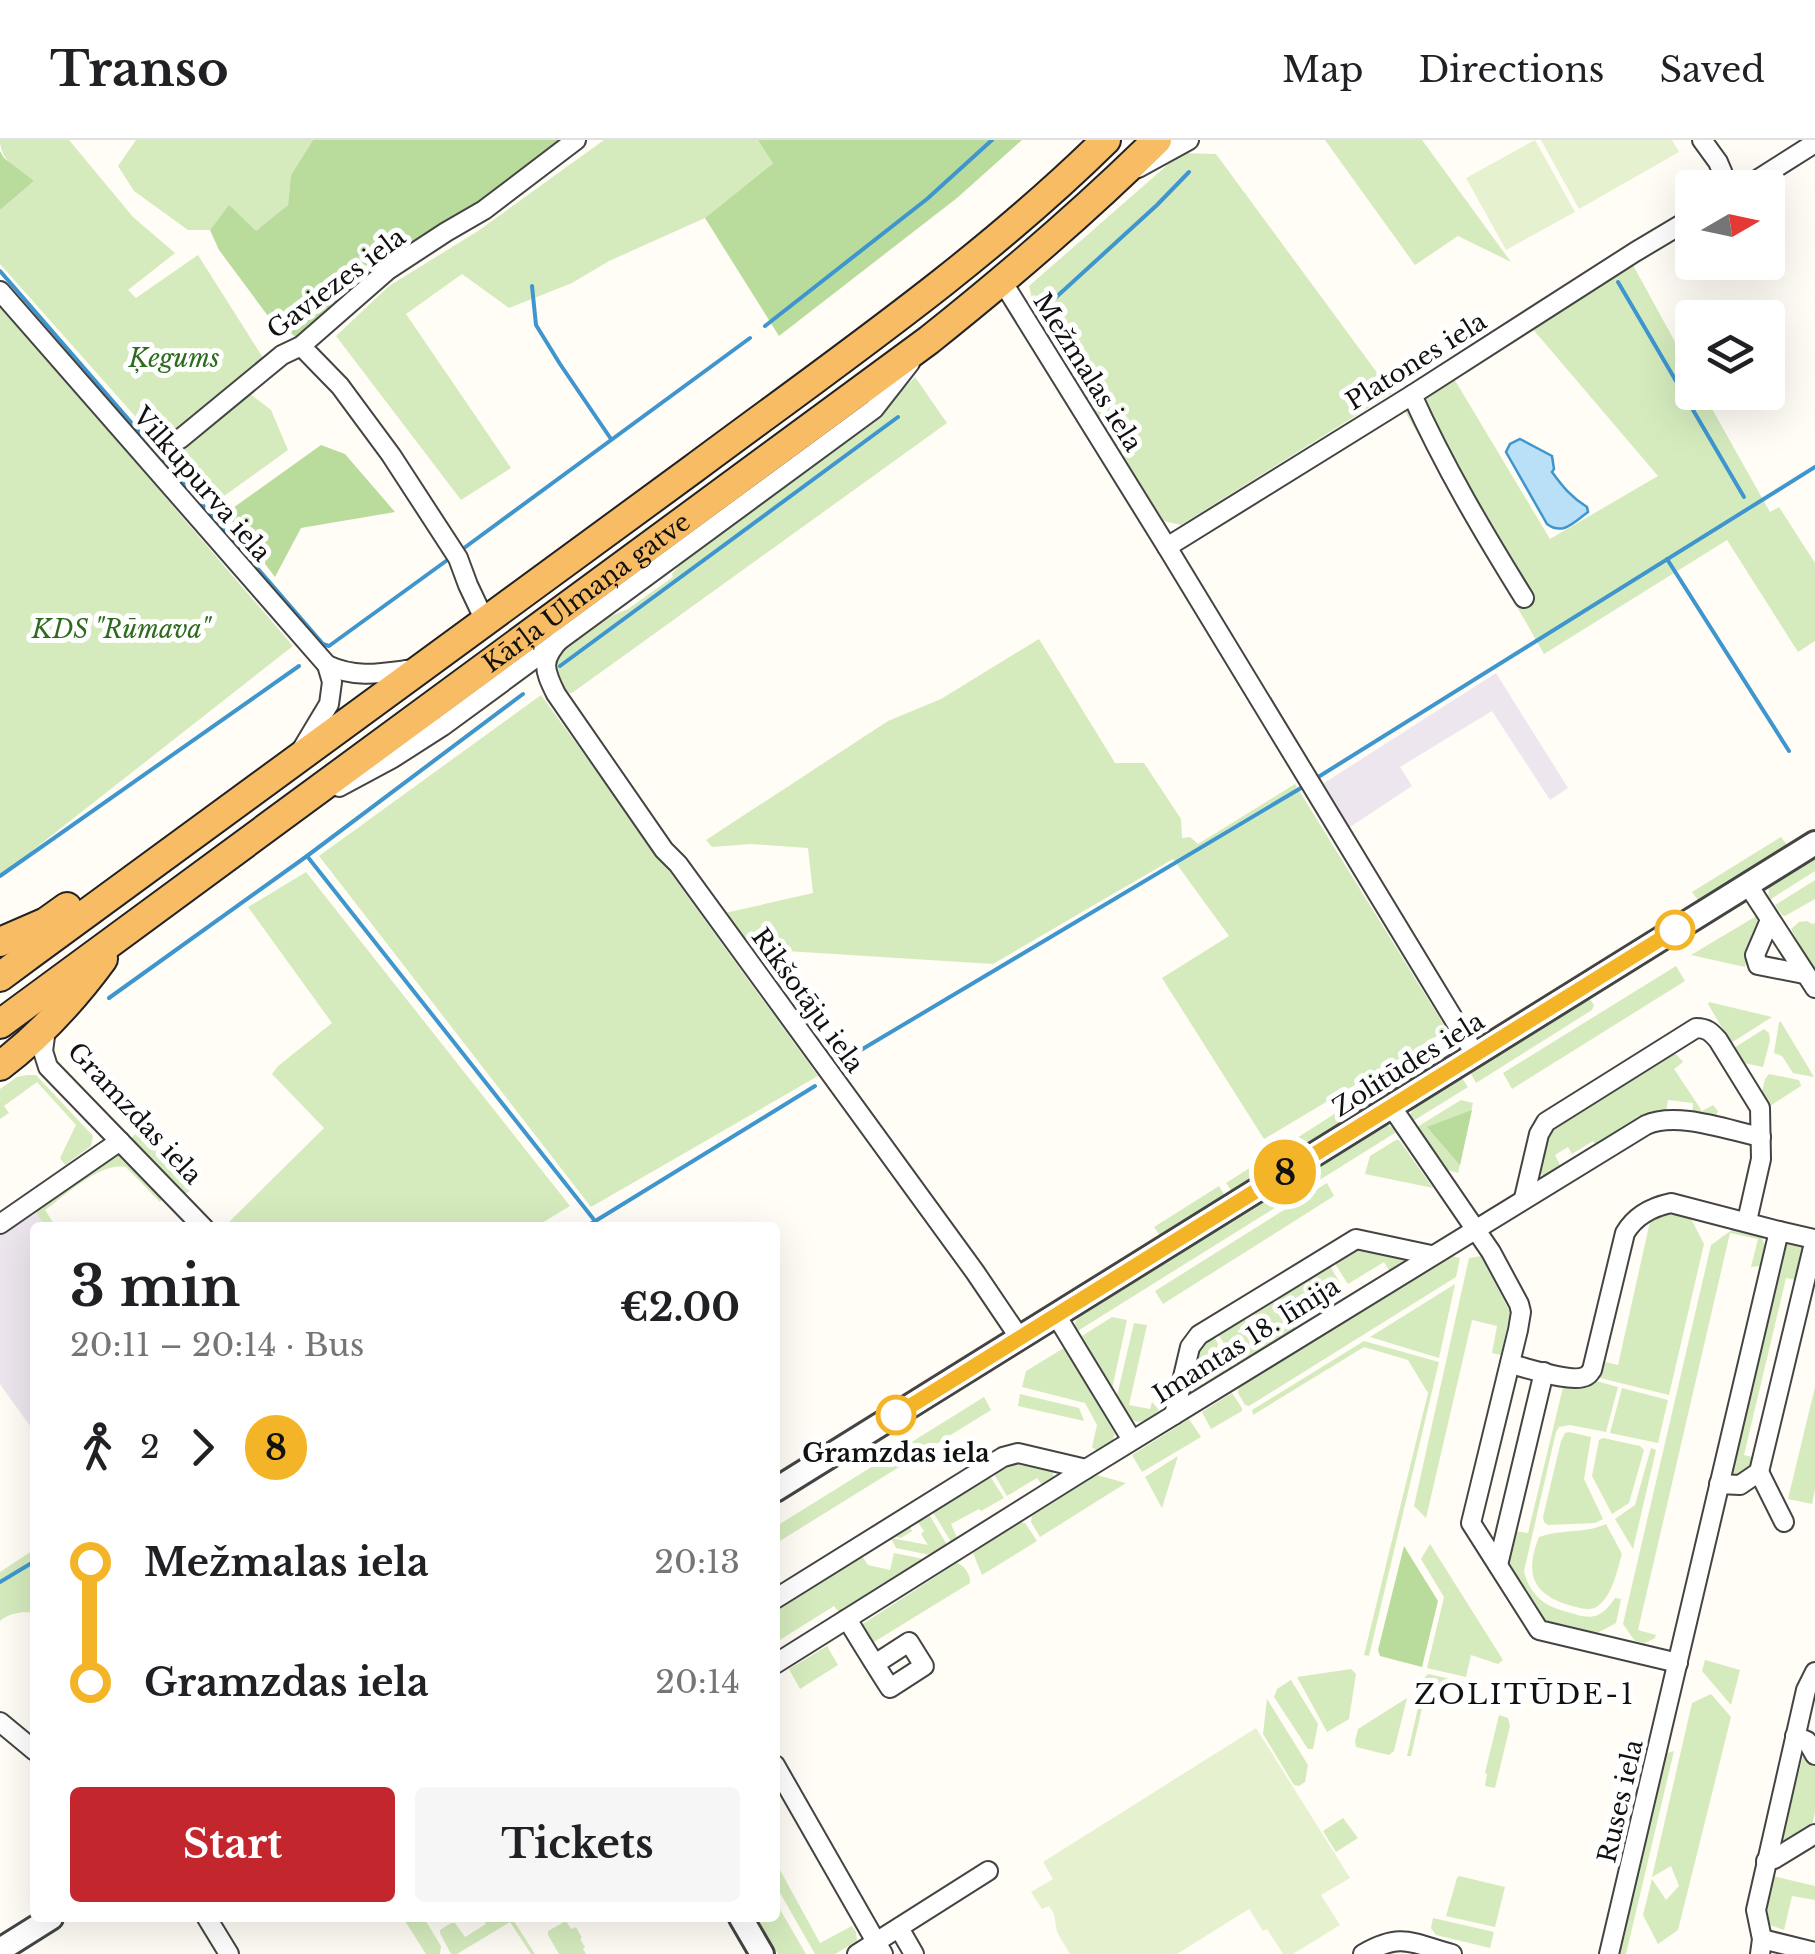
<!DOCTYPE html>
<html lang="en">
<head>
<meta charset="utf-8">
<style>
  :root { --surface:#fff; --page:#f6f6f6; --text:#202124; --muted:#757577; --line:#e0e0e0; --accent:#c4262e }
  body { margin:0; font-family:"Libre Baskerville",serif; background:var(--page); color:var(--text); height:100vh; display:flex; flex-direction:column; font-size:38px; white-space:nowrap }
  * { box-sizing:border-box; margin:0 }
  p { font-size:32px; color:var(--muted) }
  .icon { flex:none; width:55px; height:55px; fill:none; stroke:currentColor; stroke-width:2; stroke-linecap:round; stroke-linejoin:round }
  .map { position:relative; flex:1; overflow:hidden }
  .panel { position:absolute; left:30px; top:1082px; width:750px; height:700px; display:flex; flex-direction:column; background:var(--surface); border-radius:10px; box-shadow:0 10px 40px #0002 }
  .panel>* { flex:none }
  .badge { padding:0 20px; border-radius:32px; font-size:35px; line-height:65px }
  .needle { width:65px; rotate:81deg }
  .tools { position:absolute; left:1675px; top:30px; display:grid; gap:20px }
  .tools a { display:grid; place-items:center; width:110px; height:110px; border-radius:10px; background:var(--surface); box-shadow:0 10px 40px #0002; font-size:50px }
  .map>.badge { position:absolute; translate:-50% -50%; box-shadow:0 0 0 5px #fff }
  .legs { display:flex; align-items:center; gap:15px; height:110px; padding:0 40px; font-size:32px }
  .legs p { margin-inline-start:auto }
  .headline { display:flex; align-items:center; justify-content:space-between; height:170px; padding:0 40px }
  h1 { font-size:55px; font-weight:800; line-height:75px }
  .action { display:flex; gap:20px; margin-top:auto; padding:20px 40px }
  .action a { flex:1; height:115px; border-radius:10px; background:var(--accent); color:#fff; font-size:40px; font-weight:800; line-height:115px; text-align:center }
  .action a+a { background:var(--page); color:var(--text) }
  ul { padding:0 40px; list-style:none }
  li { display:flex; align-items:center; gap:35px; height:120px; font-size:38px }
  li i { display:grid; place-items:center; width:15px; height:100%; margin:0 12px; background:currentColor }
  li i::after { content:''; width:25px; height:25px; margin:-12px; border:8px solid; border-radius:50%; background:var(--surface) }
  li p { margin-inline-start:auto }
  li:first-child i { background:linear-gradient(#0000 50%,currentColor 0) }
  li:last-child i { background:linear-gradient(currentColor 50%,#0000 0) }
  header { display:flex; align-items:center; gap:60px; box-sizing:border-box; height:140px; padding:0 50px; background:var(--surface); border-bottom:2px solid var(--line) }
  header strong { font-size:48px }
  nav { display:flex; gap:55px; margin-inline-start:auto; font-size:35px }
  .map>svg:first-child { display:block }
  .industrial { fill:#eee6ef }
  .green { fill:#d5ebbd }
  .forest { fill:#b9dc9c }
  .pitch { fill:#e6f2cf }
  .water { fill:#b9e0f7; stroke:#3f96cf; stroke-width:2.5 }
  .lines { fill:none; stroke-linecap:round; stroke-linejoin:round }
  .stream { stroke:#3f96cf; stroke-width:4 }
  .minor-casing { stroke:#444; stroke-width:22 }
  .tertiary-casing { stroke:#444; stroke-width:28 }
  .trunk-casing { stroke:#222; stroke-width:32 }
  .minor { stroke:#fff; stroke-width:18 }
  .tertiary { stroke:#fff; stroke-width:22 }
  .trunk { stroke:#f7bc64; stroke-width:28 }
  .line-1-casing { stroke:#fff; stroke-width:22 }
  .line-1 { stroke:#f4b427; stroke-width:15 }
  .stop-1-dot { fill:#fff; stroke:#f4b427; stroke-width:5 }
  .labels { text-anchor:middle; stroke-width:10; stroke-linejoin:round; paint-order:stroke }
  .street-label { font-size:25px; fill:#111; stroke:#fff }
  .park-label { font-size:25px; font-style:italic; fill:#2f6b1f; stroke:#fff }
  .stop-label { font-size:25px; font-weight:bold; fill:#111; stroke:#fff }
  .neighbourhood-label { font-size:28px; letter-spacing:2.5px; fill:#111; stroke:#fff }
</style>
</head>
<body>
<header>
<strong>Transo</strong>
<nav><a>Map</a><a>Directions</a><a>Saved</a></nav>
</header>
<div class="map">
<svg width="1815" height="1814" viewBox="0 0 1815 1814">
  <rect width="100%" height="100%" fill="#fffdf5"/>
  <g class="industrial">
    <polygon points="1496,533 1568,648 1550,660 1492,571 1400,627 1412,646 1347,689 1321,645"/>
    <polygon points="38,1072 49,1087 35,1088 35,1293 0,1244 0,1095"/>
  </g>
  <g class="green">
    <path d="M0 0H69L133 77 175 113 128 150 136 158 198 115 265 221 237 244 271 270 288 310 213 364 0 124V70L34 41C18 29 0 21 0 0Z"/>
    <polygon points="136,0 313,0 291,35 288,65 256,92 229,66 210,90 188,90 134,51 118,26"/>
    <polygon points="604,0 758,0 774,22 705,78 609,121 572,143 509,168 462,134 406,174 511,328 461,360 336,196 389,146 478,91"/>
    <polygon points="1325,0 1422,0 1511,122 1458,96 1415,125"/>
    <polygon points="1181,13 1216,14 1392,253 1181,385 1164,381 1037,180 1029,146"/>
    <polygon points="1633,125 1692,233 1692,252 1703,253 1770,372 1779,367 1815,423 1815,501 1798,512 1727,400 1544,514 1403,268 1453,237 1550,399 1658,336 1531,187"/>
    <polygon points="0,165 293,506 0,736"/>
    <polygon points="915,237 947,283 572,553 563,552 552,535 555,516 568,504 601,480 628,469 673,437 672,434 693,409 881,272"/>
    <polygon points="1039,499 1115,623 1144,623 1181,679 1182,698 1190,697 1198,704 1295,644 1447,890 1264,999 1162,838 1229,796 1173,719 993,824 752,809 725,773 813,753 808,708 751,704 712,707 706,700 888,581 941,559"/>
    <polygon points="541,555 818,936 591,1067 319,716"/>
    <polygon points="1781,697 1789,707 1700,763 1692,752"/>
    <polygon points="1815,716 1815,731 1768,761 1769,745"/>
    <polygon points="306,732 570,1066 535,1087 224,1087 324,988 272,934 278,926 332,883 248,767"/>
    <polygon points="1815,740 1815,759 1785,776 1782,775 1775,765"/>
    <polygon points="1758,775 1757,786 1745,827 1691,815"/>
    <polygon points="1807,781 1812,784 1815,783 1815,833 1791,789 1799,782"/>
    <polygon points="1676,826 1685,841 1512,949 1503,933"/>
    <polygon points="1588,856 1594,865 1592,870 1476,943 1469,930"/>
    <polygon points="1709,862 1772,877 1731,903 1708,864"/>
    <polygon points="1779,882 1781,882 1814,937 1793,933 1782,916 1774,913"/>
    <polygon points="1764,889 1769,893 1770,900 1763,927 1744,923 1734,908"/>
    <path d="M1670 913 1677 915 1683 922 1674 929 1702 971 1713 965 1718 971 1716 976 1711 979 1692 975 1693 963 1668 960 1666 972C1641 973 1618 994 1597 1007L1593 1001 1572 1014 1568 1007 1555 1015 1561 1027 1547 1036 1542 1035 1538 1030 1550 988Z"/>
    <polygon points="1769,934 1799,940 1801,946 1770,966 1762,952 1765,939"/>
    <polygon points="27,935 36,935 93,996 91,1006 65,1025 60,1018 76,985 37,942 4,966 9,973 0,979 0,949 17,937"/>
    <path d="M1460 935 1468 947 1410 983C1407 959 1442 946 1460 935Z"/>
    <polygon points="1358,959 1363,966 1349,981 1233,1053 1226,1043"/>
    <polygon points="1461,960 1473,963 1458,1033 1448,1030 1417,987"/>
    <polygon points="1388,985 1398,991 1076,1192 1075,1183 1081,1173 1374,988"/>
    <polygon points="145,992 151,995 148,999 190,1040 194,1038 196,1044 187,1053 180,1054 129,1002 134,995"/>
    <polygon points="1396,1000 1399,1000 1433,1048 1365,1034 1370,1016"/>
    <path d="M113 1014 118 1015 162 1059 160 1062 126 1027C100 1022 66 1055 45 1070L56 1087H46L37 1074 36 1068Z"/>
    <polygon points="1327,1043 1334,1056 1163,1164 1155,1151"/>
    <polygon points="1219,1046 1225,1056 1161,1097 1154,1087"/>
    <polygon points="1670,1070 1688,1073 1704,1104 1669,1255 1596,1237 1601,1221 1618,1225 1651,1077"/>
    <polygon points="1733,1089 1762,1098 1765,1106 1760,1126 1751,1127 1758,1099 1730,1093 1638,1490 1656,1495 1655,1498 1645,1503 1635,1501 1623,1484 1711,1105"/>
    <polygon points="1787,1101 1802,1105 1803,1110 1796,1140 1786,1138 1744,1315 1756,1318 1749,1333 1735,1337 1731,1329 1782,1108"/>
    <polygon points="1353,1107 1400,1115 1403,1121 1400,1127 1391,1133 1384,1122 1348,1144 1332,1119"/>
    <polygon points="1452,1116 1460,1118 1456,1137 1249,1266 1245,1265 1238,1253 1238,1248"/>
    <polygon points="1481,1116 1510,1172 1501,1215 1492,1213 1497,1186 1472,1180 1426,1378 1414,1366 1469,1118"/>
    <polygon points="1328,1122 1342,1147 1290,1179 1275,1155"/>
    <polygon points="1455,1144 1439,1218 1370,1197"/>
    <polygon points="1270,1157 1288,1186 1293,1184 1297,1191 1239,1227 1216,1191 1242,1175 1247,1183 1237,1192 1262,1196 1256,1185 1260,1182 1253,1172"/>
    <polygon points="1112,1177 1127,1180 1112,1249 1082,1196"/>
    <path d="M1134 1183 1147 1185 1129 1265 1150 1269 1152 1262 1159 1270C1134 1293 1130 1279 1117 1256Z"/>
    <polygon points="1212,1193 1218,1204 1214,1220 1217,1227 1229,1220 1235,1230 1201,1250 1196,1251 1190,1245 1195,1211"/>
    <polygon points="1364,1201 1439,1222 1369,1516 1364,1515 1428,1253 1408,1220 1364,1207 1253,1275 1252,1270"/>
    <polygon points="1064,1208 1115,1294 1111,1304 1108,1303 1096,1310 1092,1307 1097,1285 1085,1263 1022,1247 1026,1231"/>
    <path d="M1593 1240 1618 1247 1606 1292 1570 1285 1559 1287 1556 1292 1524 1431C1531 1460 1549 1468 1575 1474 1583 1477 1591 1478 1598 1475 1606 1471 1611 1464 1615 1458L1621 1459 1616 1483 1590 1497 1545 1486 1507 1429 1514 1391 1528 1393 1564 1243Z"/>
    <polygon points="1815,1247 1815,1349 1812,1364 1788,1359"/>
    <polygon points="1622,1248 1668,1260 1658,1303 1610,1293"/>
    <polygon points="1232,1253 1242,1268 1242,1271 1211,1289 1202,1272"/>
    <polygon points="1020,1254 1079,1268 1084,1281 1018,1266"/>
    <polygon points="984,1257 991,1270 775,1404 775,1387"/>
    <polygon points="1189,1279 1201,1297 1142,1332 1132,1315"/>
    <polygon points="1569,1292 1591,1297 1584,1339 1603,1379 1595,1383 1548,1385 1544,1382 1543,1377 1561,1301 1565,1293"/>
    <polygon points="1603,1298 1640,1306 1644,1310 1629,1363 1612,1374 1592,1336 1599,1300"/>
    <polygon points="1651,1308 1656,1310 1633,1409 1615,1379 1635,1365"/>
    <polygon points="1178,1316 1162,1368 1145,1337"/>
    <polygon points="1012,1320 1051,1329 1055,1339 1044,1348 1037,1338 1007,1356 992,1331"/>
    <polygon points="988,1333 1004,1358 981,1371 979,1369 951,1384 959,1402 953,1405 931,1369"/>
    <polygon points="1097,1335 1126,1343 1040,1397 1031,1382 1032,1376"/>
    <polygon points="927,1371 949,1408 935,1416 896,1408 891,1398 928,1405 921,1394 924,1391 917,1381 909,1386 912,1391 901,1398 888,1395"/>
    <polygon points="1020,1382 1025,1383 1037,1401 982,1435 973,1413"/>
    <path d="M1606 1384 1622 1414C1617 1430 1613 1454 1599 1465 1592 1471 1585 1469 1576 1467 1535 1457 1523 1437 1539 1397 1561 1389 1584 1394 1606 1384Z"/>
    <polygon points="1430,1404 1503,1520 1498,1524 1471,1515 1466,1537 1427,1528 1444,1457 1421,1419"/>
    <path d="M35 1409V1473C23 1471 9 1473 0 1481V1432Z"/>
    <polygon points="860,1413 868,1425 890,1430 894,1413 929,1420 841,1475 834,1466 775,1503 775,1466"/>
    <path d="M957 1423C964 1425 971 1435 970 1443L869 1505 858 1487Z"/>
    <polygon points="827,1506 838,1525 800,1549 789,1529"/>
    <polygon points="1705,1520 1740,1530 1731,1565 1702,1531"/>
    <polygon points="1351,1529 1356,1534 1349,1579 1327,1592 1297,1537"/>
    <polygon points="1428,1534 1470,1543 1469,1551 1428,1542 1411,1616 1407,1616 1425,1537"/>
    <polygon points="1291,1540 1318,1584 1313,1609 1308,1609 1274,1557 1277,1549"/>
    <polygon points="1711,1554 1731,1577 1678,1790 1658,1804 1643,1775 1652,1739 1666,1760 1679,1746 1671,1726 1652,1737 1692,1563"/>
    <polygon points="1407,1558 1394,1611 1389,1615 1356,1607 1355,1601 1358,1589"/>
    <polygon points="1267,1559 1308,1625 1305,1642 1299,1646 1294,1645 1263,1594"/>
    <polygon points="1499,1575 1508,1578 1510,1586 1495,1648 1485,1646 1487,1634 1485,1633"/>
    <polygon points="1805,1608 1815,1625 1815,1672 1812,1686 1780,1707"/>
    <polygon points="1674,1611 1626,1814 1615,1814 1664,1614"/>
    <polygon points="1343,1678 1358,1698 1336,1712 1323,1691"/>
    <polygon points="775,1721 820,1803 852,1786 856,1792 857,1801 835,1814 815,1814 775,1744"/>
    <polygon points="1459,1736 1505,1747 1495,1787 1446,1776 1457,1738"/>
    <polygon points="1773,1736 1815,1746 1815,1760 1792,1756 1784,1790 1764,1783"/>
    <polygon points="775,1761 806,1814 778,1814 757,1778 775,1778"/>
    <polygon points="403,1778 424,1778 441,1806 440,1814 426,1814"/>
    <polygon points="483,1778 512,1778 535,1814 531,1814 510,1782 457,1814 451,1814 440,1793 440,1790 451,1783 455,1783 465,1797 486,1784"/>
    <polygon points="1433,1778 1494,1792 1490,1808 1436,1795 1431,1788"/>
    <polygon points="566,1781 571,1789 576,1787 582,1798 580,1799 585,1807 583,1809 586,1814 559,1814 548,1795 548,1791"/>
  </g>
  <g class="forest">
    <polygon points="313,0 567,0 296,197 268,176 219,110 210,90 229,65 256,91 288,65 291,35"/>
    <polygon points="758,0 1022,0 957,58 779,196 705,78 773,23"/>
    <polygon points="0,11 4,18 34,41 0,70"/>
    <polygon points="321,305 345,314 395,372 301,388 275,437 226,373"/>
    <polygon points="1472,970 1460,1025 1427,987"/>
    <polygon points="1404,1406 1438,1461 1422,1527 1380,1516 1378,1510"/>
  </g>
  <g class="pitch">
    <polygon points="1535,0 1575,72 1506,110 1466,38"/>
    <polygon points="1541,0 1672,0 1679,12 1579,69"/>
    <polygon points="1256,1588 1350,1738 1321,1755 1340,1785 1293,1814 1283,1814 1267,1789 1263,1791 1249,1769 1177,1814 1070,1814 1057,1792 1054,1774 1049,1766 1042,1769 1031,1752 1053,1739 1043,1722"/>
  </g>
  <path class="water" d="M1520 299 1552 316 1554 329 1552 332C1563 347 1571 357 1587 367L1588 372C1574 382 1563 396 1547 384L1506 312 1510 304Z"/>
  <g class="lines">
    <g class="stream">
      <polyline points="0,131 323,504 329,506 446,421"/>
      <polyline points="1618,142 1744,357"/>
      <polyline points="532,146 536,185 560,224 611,299"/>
      <polyline points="1041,171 1157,65 1189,32"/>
      <polyline points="765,186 927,59 992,0"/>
      <polyline points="460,411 750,198"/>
      <polyline points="1667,419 1789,611"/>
      <polyline points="560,526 898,277"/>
      <polyline points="1315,639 1815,327"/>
      <polyline points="307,716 595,1081"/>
      <polyline points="0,736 299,526"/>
      <polyline points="109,858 307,716 523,554"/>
      <polyline points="839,923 1301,648"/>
      <polyline points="584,1088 815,946"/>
      <polyline points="0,1442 35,1421"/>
    </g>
    <g class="minor-casing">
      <g id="minor">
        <polyline points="1702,0 1718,22 1729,48"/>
        <polyline points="1138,28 1189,0"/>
        <polyline points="1744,48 1815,3"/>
        <polyline points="1002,141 1167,407 1475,914"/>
        <polyline points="0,151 327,525 332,542 329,564 302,609"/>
        <polyline points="301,206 340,246 391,315 458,418 468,445 486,483"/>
        <path d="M1412 255C1444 326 1483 392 1524 458"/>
        <polyline points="180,299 282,215 301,206 388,130 446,92 484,70 576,0"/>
        <polyline points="1167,407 1412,255 1635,112 1692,78"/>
        <path d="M561 498C541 520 543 528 556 554L664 710 678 724 975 1132 1019 1197"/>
        <path d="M327 525C357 539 382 533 414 529"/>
        <polyline points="339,647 393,618 443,586 874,269 910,223"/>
        <polyline points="1748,745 1815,848"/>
        <polyline points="1770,780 1755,815 1758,825 1804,834"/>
        <polyline points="46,889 43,911 48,927 204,1088"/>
        <polyline points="1391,966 1491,1112 1519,1164 1521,1172 1518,1190 1471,1383 1539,1490 1678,1523"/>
        <path d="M1524 1058 1539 994 1546 982 1696 888C1707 888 1711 892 1718 900L1760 968 1761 1019 1747 1081"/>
        <polyline points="0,1084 120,1001"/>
        <polyline points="1056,1175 1132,1300"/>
        <path d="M1510 1224C1525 1227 1573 1244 1586 1236 1589 1235 1590 1232 1592 1230L1625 1093C1635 1076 1652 1067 1671 1063L1779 1091"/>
        <polyline points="1174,1275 1190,1207 1199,1195 1356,1099 1431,1115"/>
        <polyline points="1759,1332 1784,1382"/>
        <polyline points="1719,1344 1740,1345 1759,1332 1815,1099"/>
        <polyline points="1498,1425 1544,1232"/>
        <polyline points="775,1459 1003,1317 1018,1313 1086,1329"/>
        <path d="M847 1479C861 1502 875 1525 890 1548L924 1526 909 1502 875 1524"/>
        <path d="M775 1524 1086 1329 1646 985C1677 971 1727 990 1761 997"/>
        <polyline points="0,1582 35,1611"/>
        <polyline points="1795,1596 1807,1601 1815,1615"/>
        <polyline points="775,1625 883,1814"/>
        <polyline points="1766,1721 1774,1719 1815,1694"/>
        <polyline points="207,1778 229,1814"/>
        <polyline points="899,1788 914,1814"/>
        <polyline points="1762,1799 1815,1812"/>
        <polyline points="857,1814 988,1731"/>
        <path d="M1363 1814C1401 1792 1412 1803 1452 1814"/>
        <polyline points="1609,1814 1779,1091 1814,1099"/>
        <polyline points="1760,1814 1762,1799 1756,1770 1806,1550 1815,1532"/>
      </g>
    </g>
    <g class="tertiary-casing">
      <g id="tertiary">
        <polyline points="775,1350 1815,703"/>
        <polyline points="741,1778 762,1814"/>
        <polyline points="0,1810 51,1778"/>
      </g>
    </g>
    <g class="trunk-casing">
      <g id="trunk">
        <polyline points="0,802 46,782 67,767"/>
        <path d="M0 837C230 666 463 499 693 329 834 224 981 123 1106 0"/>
        <path id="s1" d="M0 884 929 200C1008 137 1085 71 1157 0"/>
        <path d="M0 926C41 895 73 860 103 819"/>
      </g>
    </g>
    <use href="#minor" class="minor"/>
    <use href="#tertiary" class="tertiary"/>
    <use href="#trunk" class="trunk"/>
  </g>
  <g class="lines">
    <g class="line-1-casing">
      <polyline id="line-1" points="896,1275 1675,790"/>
    </g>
    <use href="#line-1" class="line-1"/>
  </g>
  <g class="stop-1-dot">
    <circle cx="1675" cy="790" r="18"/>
    <circle cx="896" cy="1275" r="18"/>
  </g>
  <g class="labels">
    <g class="street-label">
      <text transform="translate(336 143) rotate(-37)" y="9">Gaviezes iela</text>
      <text transform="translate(1416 221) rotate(-32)" y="9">Platones iela</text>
      <text transform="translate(1088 232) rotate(58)" y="9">Mežmalas iela</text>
      <text transform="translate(202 344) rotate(49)" y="9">Vilkupurva iela</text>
      <text dy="9" stroke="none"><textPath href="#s1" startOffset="728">Kārļa Ulmaņa gatve</textPath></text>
      <text transform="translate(808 860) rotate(54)" y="9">Rikšotāju iela</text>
      <text transform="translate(1408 924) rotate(-32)" y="9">Zolitūdes iela</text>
      <text transform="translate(135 973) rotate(47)" y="9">Gramzdas iela</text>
      <text transform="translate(1246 1200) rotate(-32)" y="9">Imantas 18. līnija</text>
      <text transform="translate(1620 1661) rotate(-77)" y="9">Ruses iela</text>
    </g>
    <g class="park-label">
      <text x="174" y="227">Ķegums</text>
      <text x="121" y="498">KDS "Rūmava"</text>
    </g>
    <g class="stop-label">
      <text x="896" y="1322">Gramzdas iela</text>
    </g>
    <g class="neighbourhood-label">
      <text x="1525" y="1564">ZOLITŪDE-1</text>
    </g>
  </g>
</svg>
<div class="tools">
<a><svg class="needle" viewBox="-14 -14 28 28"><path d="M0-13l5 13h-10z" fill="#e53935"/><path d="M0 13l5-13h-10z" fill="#757577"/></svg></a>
<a><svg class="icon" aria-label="layers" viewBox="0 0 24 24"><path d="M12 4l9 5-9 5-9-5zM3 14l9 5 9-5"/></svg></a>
</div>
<b class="badge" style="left:1285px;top:1032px;background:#f4b427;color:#111">8</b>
<section class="panel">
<div class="headline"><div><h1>3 min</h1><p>20:11 – 20:14 · Bus</p></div><b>€2.00</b></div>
<div class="legs"><svg class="icon" aria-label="walk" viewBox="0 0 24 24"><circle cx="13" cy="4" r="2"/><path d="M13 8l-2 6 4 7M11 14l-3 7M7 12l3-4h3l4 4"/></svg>2<svg class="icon" aria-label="forward" viewBox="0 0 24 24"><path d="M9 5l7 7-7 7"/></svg><b class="badge" style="background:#f4b427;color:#111">8</b></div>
<ul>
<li><i style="color:#f4b427"></i><b>Mežmalas iela</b><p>20:13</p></li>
<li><i style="color:#f4b427"></i><b>Gramzdas iela</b><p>20:14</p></li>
</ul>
<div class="action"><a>Start</a><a>Tickets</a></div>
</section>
</div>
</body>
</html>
